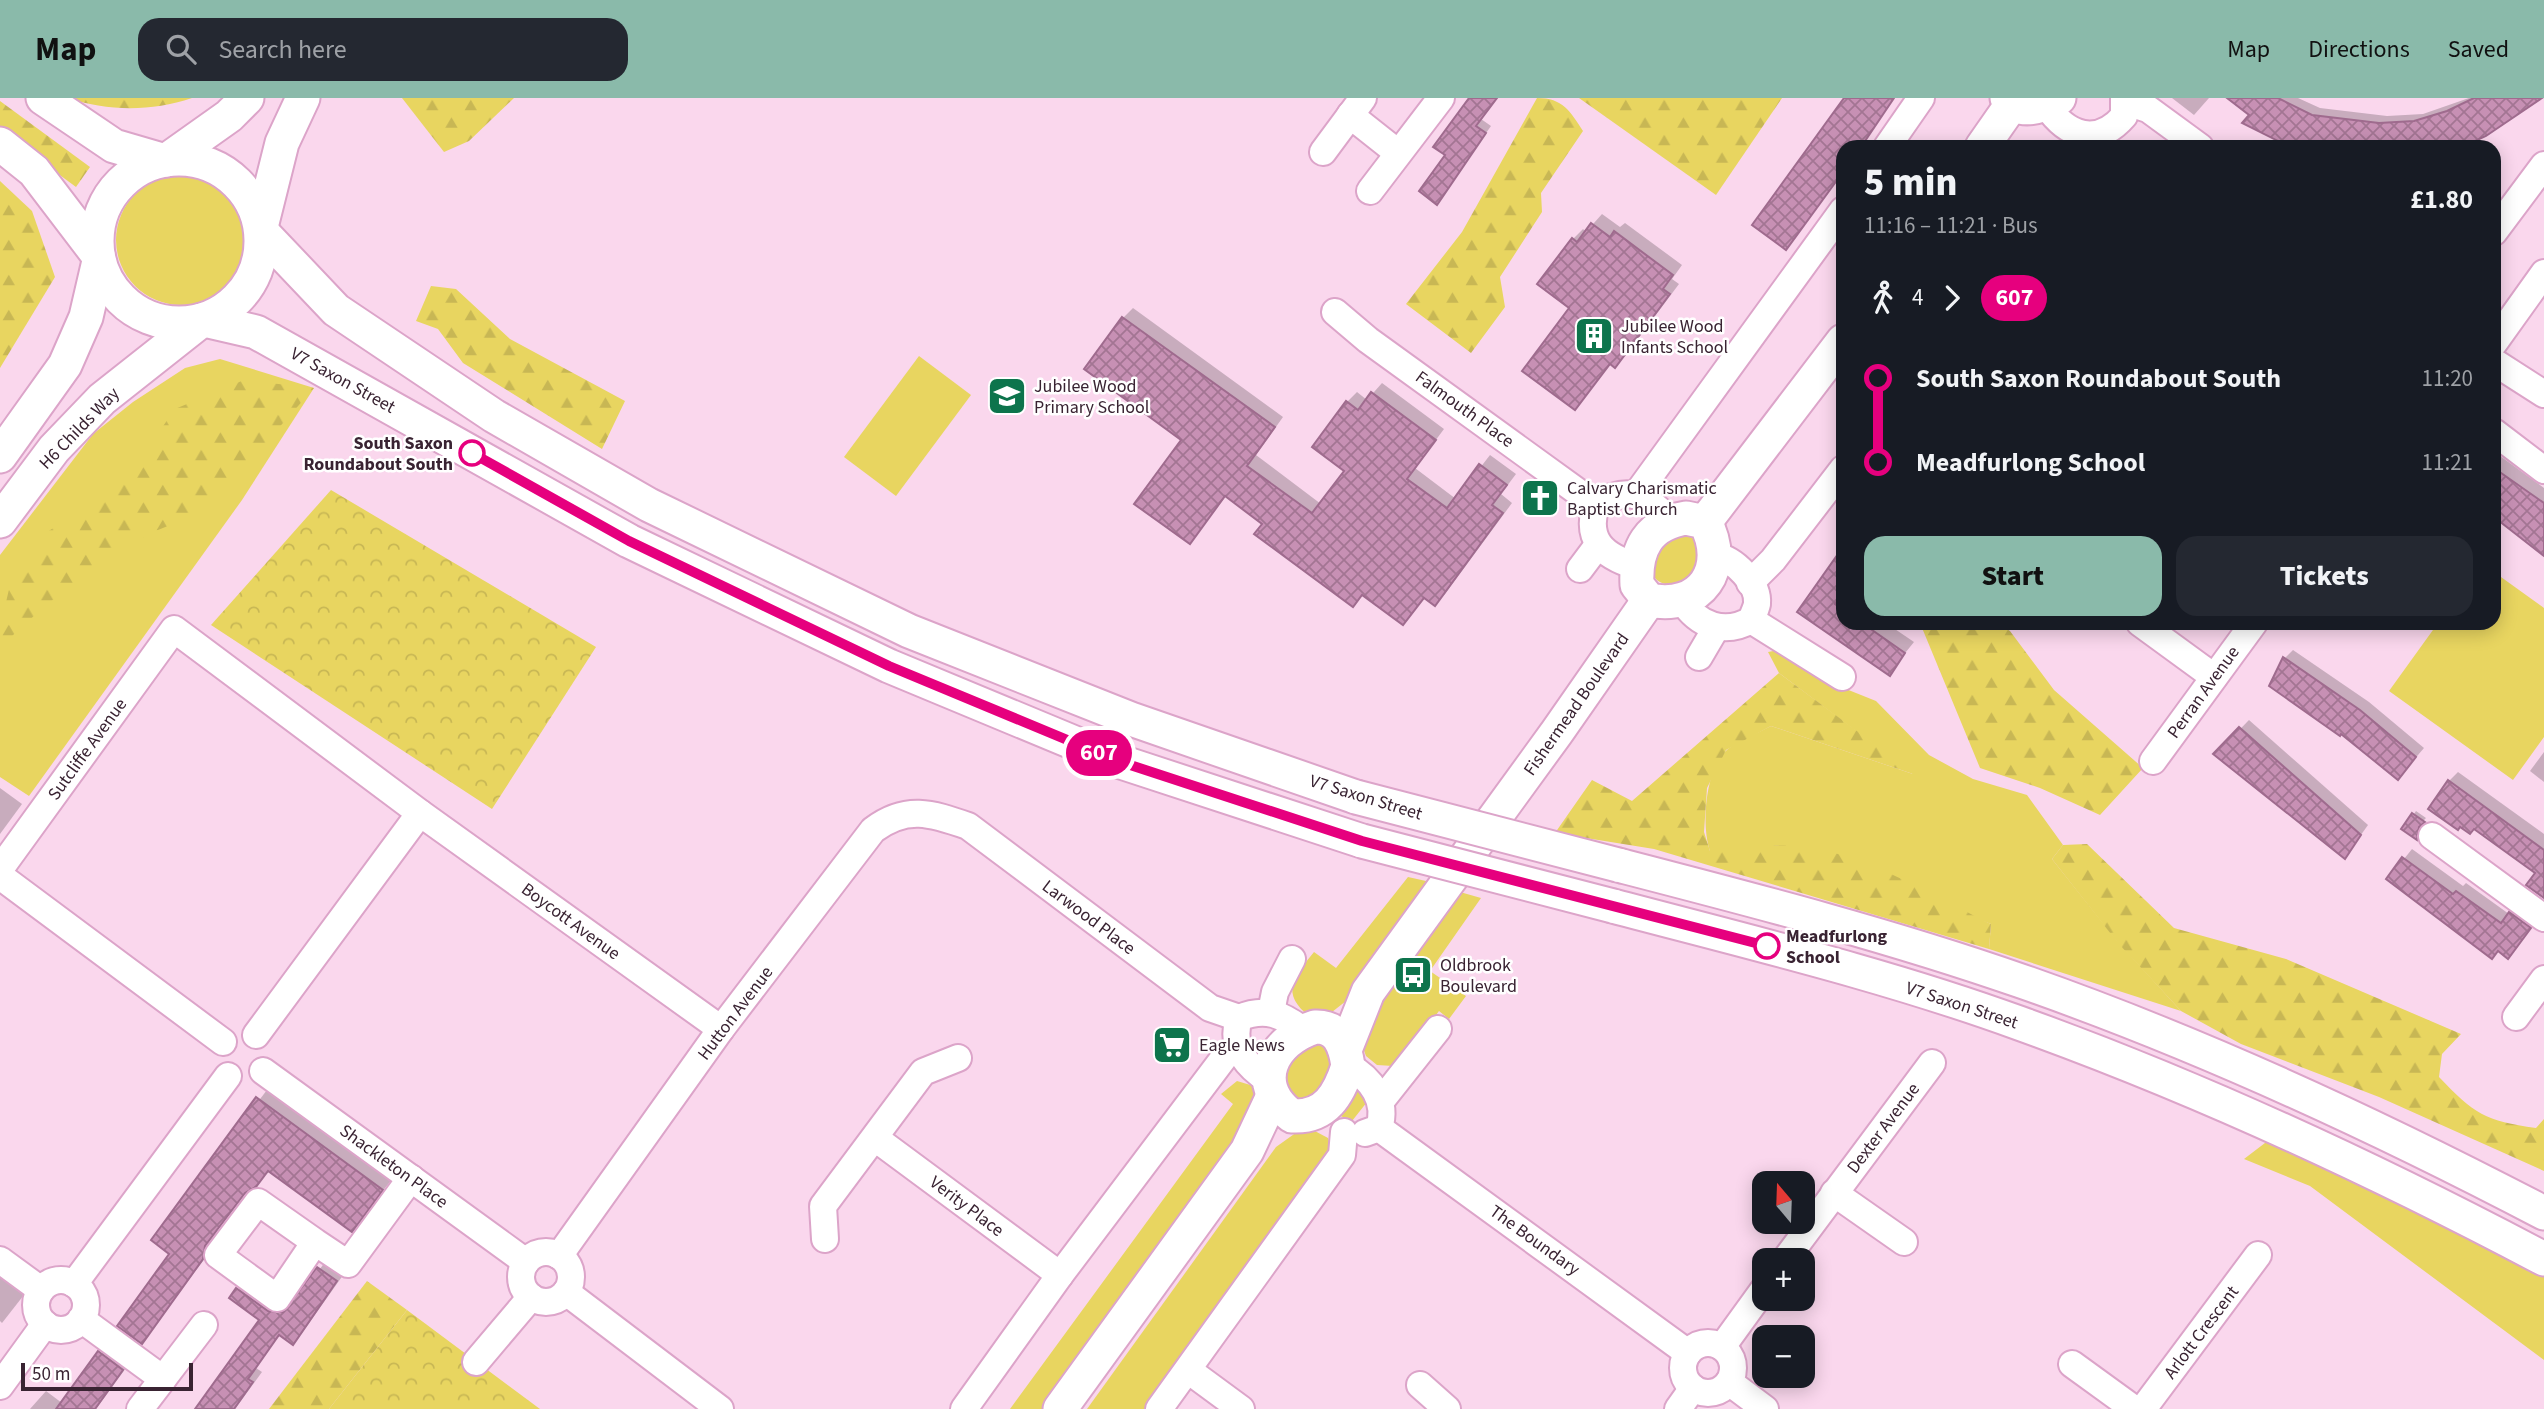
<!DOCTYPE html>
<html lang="en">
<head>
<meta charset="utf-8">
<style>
  :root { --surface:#171b24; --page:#242831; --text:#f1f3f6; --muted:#9ea1a6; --accent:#8abaaa }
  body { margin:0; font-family:"Source Sans 3",sans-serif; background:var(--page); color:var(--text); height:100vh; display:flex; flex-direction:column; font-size:26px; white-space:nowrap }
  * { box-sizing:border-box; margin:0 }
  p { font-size:23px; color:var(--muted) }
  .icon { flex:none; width:38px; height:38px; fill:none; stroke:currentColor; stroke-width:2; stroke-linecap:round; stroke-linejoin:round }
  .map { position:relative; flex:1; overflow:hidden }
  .side { position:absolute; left:1836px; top:42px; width:665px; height:490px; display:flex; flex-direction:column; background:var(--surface); border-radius:21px; box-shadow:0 4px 18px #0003 }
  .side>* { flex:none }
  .badge { padding:0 14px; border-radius:23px; font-size:24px; line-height:46px }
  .needle { width:46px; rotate:341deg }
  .tools { position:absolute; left:1752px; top:1073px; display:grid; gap:14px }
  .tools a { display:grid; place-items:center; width:63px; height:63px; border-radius:14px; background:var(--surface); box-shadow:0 4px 18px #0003; font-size:35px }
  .scale { position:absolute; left:21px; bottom:18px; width:172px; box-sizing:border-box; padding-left:7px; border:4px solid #392332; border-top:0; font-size:19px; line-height:24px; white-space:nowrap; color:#392332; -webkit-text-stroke:5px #fff; paint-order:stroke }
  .map>.badge { position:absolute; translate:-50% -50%; box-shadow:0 0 0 4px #fff }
  .legs { display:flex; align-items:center; gap:10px; height:77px; padding:0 28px; font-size:23px }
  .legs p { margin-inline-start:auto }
  .summary { display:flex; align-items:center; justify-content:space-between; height:119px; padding:0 28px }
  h1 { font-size:38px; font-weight:800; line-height:52px }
  .cta { display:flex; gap:14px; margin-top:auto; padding:14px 28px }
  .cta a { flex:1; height:80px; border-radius:21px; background:var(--accent); color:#111; font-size:28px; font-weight:800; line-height:80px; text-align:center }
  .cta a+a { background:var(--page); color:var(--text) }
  ul { padding:0 28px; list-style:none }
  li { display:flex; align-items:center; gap:24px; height:84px; font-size:26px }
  li i { display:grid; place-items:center; width:10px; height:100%; margin:0 9px; background:currentColor }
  li i::after { content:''; width:18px; height:18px; margin:-9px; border:5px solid; border-radius:50%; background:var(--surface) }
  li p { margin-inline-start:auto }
  li:first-child i { background:linear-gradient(#0000 50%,currentColor 0) }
  li:last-child i { background:linear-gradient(currentColor 50%,#0000 0) }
  header { display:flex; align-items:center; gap:42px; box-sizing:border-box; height:98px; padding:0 35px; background:var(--accent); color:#111 }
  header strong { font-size:33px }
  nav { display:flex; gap:38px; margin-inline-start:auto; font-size:24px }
  .search { width:490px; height:63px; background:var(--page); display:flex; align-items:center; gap:18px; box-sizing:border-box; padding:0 24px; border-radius:21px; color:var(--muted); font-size:26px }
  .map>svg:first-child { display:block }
  .grass { fill:#e8d560 }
  .forest { fill:url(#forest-firs) }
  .park { fill:url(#park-crowns) }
  .shadow { fill:#0003 }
  .building { fill:url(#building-cross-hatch); stroke:#9f6b8e; stroke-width:2 }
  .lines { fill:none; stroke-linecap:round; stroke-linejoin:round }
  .minor-casing { stroke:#dca4c9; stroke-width:30 }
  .tertiary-casing { stroke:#dca4c9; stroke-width:37 }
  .minor { stroke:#fff; stroke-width:26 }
  .tertiary { stroke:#fff; stroke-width:33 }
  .tertiary-bridge-casing { stroke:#dca4c9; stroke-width:37; stroke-linecap:butt }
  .tertiary-bridge { stroke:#fff; stroke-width:33 }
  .line-1-casing { stroke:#fff; stroke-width:16 }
  .line-1 { stroke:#e6007e; stroke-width:10 }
  .stop-1-dot { fill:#fff; stroke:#e6007e; stroke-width:3.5 }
  .labels { text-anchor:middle; stroke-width:5; stroke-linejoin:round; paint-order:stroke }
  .poi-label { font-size:18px; fill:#392332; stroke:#fff; text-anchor:start }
  .street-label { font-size:18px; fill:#392332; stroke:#fff }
  .stop-label { font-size:18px; font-weight:bold; fill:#392332; stroke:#fff; text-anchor:end }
</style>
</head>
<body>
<header>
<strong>Map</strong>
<div class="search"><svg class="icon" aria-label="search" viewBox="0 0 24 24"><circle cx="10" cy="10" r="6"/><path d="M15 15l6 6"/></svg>Search here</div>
<nav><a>Map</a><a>Directions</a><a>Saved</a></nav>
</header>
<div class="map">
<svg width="2544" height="1311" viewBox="0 0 2544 1311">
  <defs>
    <pattern id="forest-firs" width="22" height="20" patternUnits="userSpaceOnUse" patternTransform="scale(1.75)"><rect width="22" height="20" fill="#e8d560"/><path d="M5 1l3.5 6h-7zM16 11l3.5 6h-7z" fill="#c8b754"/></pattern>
    <pattern id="park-crowns" width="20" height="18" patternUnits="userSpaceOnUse" patternTransform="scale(1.75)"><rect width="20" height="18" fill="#e8d560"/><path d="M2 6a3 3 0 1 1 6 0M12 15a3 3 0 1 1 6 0" fill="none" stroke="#c8b754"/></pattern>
    <pattern id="building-cross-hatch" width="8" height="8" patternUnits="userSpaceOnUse" patternTransform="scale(1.75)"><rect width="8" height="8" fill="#c790b4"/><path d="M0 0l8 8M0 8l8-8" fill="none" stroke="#a37593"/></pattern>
  </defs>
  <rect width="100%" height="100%" fill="#fad7ed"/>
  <g class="grass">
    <circle cx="181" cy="142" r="65"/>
    <polygon points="919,258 971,297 896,398 844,359"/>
    <polygon points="220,261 314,290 242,402 29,698 0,679 0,457 93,336 133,304 185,270"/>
    <path d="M1685 436 1694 441 1703 459 1683 489C1651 485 1653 482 1648 452Z"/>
    <polygon points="2494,474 2544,510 2544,639 2513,682 2389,593 2438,525 2494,525"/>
    <path d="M1784 551 1831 585 1876 603 1929 657 1973 681 2027 697 2063 747 2052 761 2118 844 2181 913 1989 851 1991 826 1780 747 1740 753H1710C1701 728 1705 669 1728 651 1740 641 1758 635 1771 628L1913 676 1779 575 1768 554Z"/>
    <path d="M1408 779 1435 785 1346 903 1332 914 1310 919C1280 895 1293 880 1314 854L1336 870Z"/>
    <polygon points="1460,794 1481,800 1430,873 1466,898 1449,921 1439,913 1401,963 1393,968 1377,967 1366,958 1362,947 1369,920"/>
    <polygon points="1323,943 1338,956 1321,1000 1288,1004 1284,970 1296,953"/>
    <polygon points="1237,983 1257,989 1264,1006 1048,1311 1010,1311 1233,1006 1221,996"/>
    <polygon points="1358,986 1371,999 1352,1023 1336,1016"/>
    <polygon points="1311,1031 1328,1040 1332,1052 1148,1311 1087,1311 1276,1049 1297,1034"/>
    <polygon points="2282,1032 2544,1163 2544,1262 2310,1088 2244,1061"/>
  </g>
  <g class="forest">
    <path d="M66 0H192C150 14 108 13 66 0Z"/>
    <polygon points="402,0 514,0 469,43 444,54"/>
    <path d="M1537 0C1563 0 1570 13 1583 33L1541 95 1542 114 1500 179 1505 209 1471 255 1406 206 1462 134Z"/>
    <polygon points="1579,0 1782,0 1716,97"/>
    <polygon points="0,3 90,69 76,89 0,33"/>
    <polygon points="0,83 32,113 55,179 0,270"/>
    <polygon points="431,188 456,191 510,241 625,303 602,351 463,265 438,231 416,223"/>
    <polygon points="244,282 314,290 205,413 148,436 47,506 0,549 0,530 10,487 47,434 122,387 175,311"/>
    <polygon points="1920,525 1998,525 2010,533 2054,592 2143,670 2100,717 2040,690 1980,670"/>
    <path d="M1779 575 1916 677 1771 628 1726 652 1707 690 1704 734 1710 753C1734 753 1756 748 1780 747 1850 746 1929 796 1991 826L1989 851 1654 751 1555 735 1592 682 1632 703Z"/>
    <path d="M2087 746 2174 830 2286 861 2461 936 2442 956 2439 979C2474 1016 2485 1023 2536 1030L2544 1021V1073L2379 999 2241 946 2181 913 2118 845 2052 761 2063 747Z"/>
    <polygon points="367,1183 407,1212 329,1311 269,1311"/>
  </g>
  <g class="park">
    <polygon points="331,392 596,549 492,711 211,527"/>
    <polygon points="407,1212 540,1311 329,1311"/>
  </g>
  <g class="shadow">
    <polygon points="1471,0 1497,0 1481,21 1491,28 1437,104 1447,57"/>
    <polygon points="2172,0 2209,0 2194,17"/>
    <polygon points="2230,0 2298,0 2320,10 2387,18 2423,16 2469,0 2534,0 2457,49 2295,49"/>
    <polygon points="1602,116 1620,129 1625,125 1682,167 1672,181 1679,186 1625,258 1615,268 1611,265 1575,310 1573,141 1583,131 1586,134"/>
    <polygon points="1133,210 1283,319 1256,357 1321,406 1346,372 1347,304 1357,294 1367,302 1382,285 1444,331 1415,370 1456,401 1490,357 1516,376 1501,396 1512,405 1445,496 1435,506 1425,499 1403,525 1227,397 1190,444 1183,341 1123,220"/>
    <polygon points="2494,350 2498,353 2496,355 2544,390 2544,455 2494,417"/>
    <polygon points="1843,452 1843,525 1886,525 1914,544 1889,575 1800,514"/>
    <polygon points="2293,552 2369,604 2424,650 2406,671 2285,560"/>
    <polygon points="2249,622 2368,727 2345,759 2216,656"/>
    <polygon points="2544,654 2544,684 2530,673"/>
    <polygon points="2458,674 2544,736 2544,798 2537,775 2449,683"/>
    <polygon points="0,690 22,706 0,736"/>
    <polygon points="2416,713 2426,720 2421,725 2417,740 2404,731"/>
    <polygon points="2412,751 2463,788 2466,785 2509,816 2519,806 2539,820 2508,858 2500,852 2492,859 2388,781"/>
    <polygon points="270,988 394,1079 351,1132 270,1073 250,1090 217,1133 215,1147 142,1244 172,1155 153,1142"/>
    <polygon points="328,1160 346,1173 302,1235 293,1245 280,1236 256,1270 262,1274 235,1311 198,1311 262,1222 231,1200 238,1191 248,1181 287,1207 297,1202"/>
    <polygon points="0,1174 27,1193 2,1225 0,1223"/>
    <polygon points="112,1242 134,1259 96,1311 30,1311 46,1293 62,1305"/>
  </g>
  <g class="building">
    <polygon points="1469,0 1497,0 1476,28 1486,35 1437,107 1419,93 1445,57 1433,49"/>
    <polygon points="1844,0 1894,0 1861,49 1843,49 1843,74 1786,152 1752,127"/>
    <polygon points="2227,0 2278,0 2312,17 2379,25 2414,23 2447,13 2474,0 2542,0 2486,38 2462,49 2290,49 2242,25 2249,17"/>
    <polygon points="1591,125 1610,139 1614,133 1673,177 1663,191 1670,196 1615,270 1610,266 1575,312 1522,273 1569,210 1537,186 1572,140 1577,144"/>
    <polygon points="1122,219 1275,329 1247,368 1312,415 1344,373 1312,349 1346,303 1358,312 1371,294 1436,342 1407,381 1447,410 1479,366 1507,387 1492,407 1503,415 1435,508 1424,500 1403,527 1362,497 1353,509 1254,436 1262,426 1225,398 1190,446 1134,406 1181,342 1084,271"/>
    <polygon points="2494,370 2544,405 2544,458 2494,419"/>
    <polygon points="1843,449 1843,495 1835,506 1843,512 1843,525 1862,525 1905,555 1890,578 1797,514"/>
    <polygon points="2283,559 2360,612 2416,659 2398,682 2341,636 2340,638 2269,588"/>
    <polygon points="2239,629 2361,737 2345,761 2213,656"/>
    <polygon points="2448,682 2544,752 2544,800 2526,787 2535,775 2474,731 2470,736 2460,729 2458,732 2428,711"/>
    <polygon points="2412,715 2425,724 2419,729 2417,742 2401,731"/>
    <polygon points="2402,759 2453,796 2456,793 2501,825 2509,814 2531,830 2508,861 2498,853 2492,861 2386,781"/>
    <polygon points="256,999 383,1092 352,1134 268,1073 256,1089 245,1095 205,1148 203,1161 142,1246 117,1228 169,1156 151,1142"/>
    <polygon points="317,1169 337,1183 293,1247 279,1237 248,1281 253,1284 234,1311 195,1311 259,1222 229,1200 236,1190 268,1213 283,1214"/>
    <polygon points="98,1253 123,1272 95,1311 56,1311"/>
  </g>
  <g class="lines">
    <g class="minor-casing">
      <g id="minor">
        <polyline points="2126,4 2148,11 2200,49"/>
        <path d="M2046 7C2067 38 2097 49 2124 18V0"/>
        <polyline points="1350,17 1398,55"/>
        <polyline points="1887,49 1921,0"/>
        <polyline points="1323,54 1363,0"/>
        <polyline points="1370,93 1441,0"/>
        <polyline points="2494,134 2544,67"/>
        <polyline points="1335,214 1368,242 1596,407"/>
        <polyline points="2494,245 2544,175"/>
        <polyline points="2494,264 2544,296"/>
        <polyline points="2494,334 2544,372"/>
        <polyline points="1636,397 1843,112"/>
        <path d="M1636 468C1603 458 1585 442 1596 407 1628 387 1645 396 1670 423"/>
        <polyline points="1580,471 1598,447"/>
        <polyline points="1750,485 1773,462 1843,371"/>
        <path d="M1682 502C1698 528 1725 537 1751 522 1753 517 1756 511 1757 506 1759 485 1734 461 1716 458"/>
        <polyline points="1751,522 1842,579"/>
        <polyline points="2140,525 2214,579"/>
        <polyline points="1699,559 1716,530"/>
        <polyline points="2153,663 2254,525"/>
        <polyline points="2432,738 2544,820"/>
        <polyline points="0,771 174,531 420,715 721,931"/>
        <polyline points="0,778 223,944"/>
        <polyline points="1271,914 1275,894 1292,861"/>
        <polyline points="2516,919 2544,881"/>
        <polyline points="256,937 420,715"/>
        <path d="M1348 968C1371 980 1388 1003 1379 1030L1365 1035"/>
        <polyline points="263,973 526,1164"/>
        <path d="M1268 982C1245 967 1230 948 1239 920 1265 909 1282 916 1304 933"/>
        <polyline points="1381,1003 1438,931"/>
        <polyline points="1379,1030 1688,1255"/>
        <polyline points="875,1040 1060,1177"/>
        <polyline points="1834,1095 1904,1144"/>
        <polyline points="825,1141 823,1108 923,974 958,960"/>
        <polyline points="315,1144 258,1104 218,1157 277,1200 315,1144 348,1166 411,1080"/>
        <circle cx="546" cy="1179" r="25"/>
        <path d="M559 1158 721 931 873 732C906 707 931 715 968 728L1210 910 1239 920"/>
        <polyline points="0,1162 41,1192"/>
        <polyline points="1785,1162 1932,965"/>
        <circle cx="61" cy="1207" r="25"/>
        <polyline points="74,1186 228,978"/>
        <polyline points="566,1194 720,1311"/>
        <polyline points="81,1221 163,1281"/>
        <circle cx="1708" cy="1270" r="25"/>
        <polyline points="1722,1249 1764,1191"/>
        <polyline points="476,1264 531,1199"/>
        <polyline points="2072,1266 2134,1311"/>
        <polyline points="1188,1272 1241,1311"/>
        <polyline points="1729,1284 1765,1311"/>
        <polyline points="1420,1287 1447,1311"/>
        <polyline points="0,1288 45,1226"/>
        <polyline points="140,1311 204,1227"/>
        <polyline points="964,1311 1060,1177 1226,957 1237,949"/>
        <polyline points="1159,1311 1342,1057 1344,1034"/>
        <polyline points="1678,1311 1693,1290"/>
        <polyline points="2143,1311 2258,1157"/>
      </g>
    </g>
    <g class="tertiary-casing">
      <g id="tertiary">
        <polyline points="43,0 114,48 162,62"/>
        <path d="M2007 0C2021 17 2042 9 2059 0"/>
        <polyline points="0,46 34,73 98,157"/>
        <polyline points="1982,49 2012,6"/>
        <circle cx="179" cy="143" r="82"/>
        <polyline points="167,62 229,18 247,0"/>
        <polyline points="261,129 282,45 303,0"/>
        <polyline points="261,133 336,212 494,318 649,407 909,533 1131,621 1356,699"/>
        <polyline points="204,222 256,234 629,443 889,568 1118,663 1362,743"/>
        <polyline points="0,358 65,267 86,219 99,163"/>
        <path d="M1686 420 1705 424C1730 470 1701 513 1649 502L1637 487C1635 451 1648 426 1686 420Z"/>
        <polyline points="0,423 54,351 102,301 202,222"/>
        <polyline points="1705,424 1843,243"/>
        <path d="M1618 767C1753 802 1889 837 2021 883 2202 946 2374 1026 2544 1115"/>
        <path d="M1613 808C1749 844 1887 877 2019 925 2200 990 2374 1071 2544 1161"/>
        <path d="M1315 929C1338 928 1345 947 1348 968 1339 996 1326 1020 1292 1018 1250 987 1271 943 1315 929Z"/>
        <polyline points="1345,952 1368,894 1557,634 1649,502"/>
        <polyline points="1060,1311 1247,1053 1272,1000"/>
      </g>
    </g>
    <use href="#minor" class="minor"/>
    <use href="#tertiary" class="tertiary"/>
    <g class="tertiary-bridge-casing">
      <g id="tertiary-bridge">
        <polyline points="1356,699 1618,767"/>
        <polyline points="1362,743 1613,808"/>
      </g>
    </g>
    <use href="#tertiary-bridge" class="tertiary-bridge"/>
  </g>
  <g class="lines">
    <g class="line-1-casing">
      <polyline id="line-1" points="472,355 629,443 889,568 1118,663 1362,743 1767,848"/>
    </g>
    <use href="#line-1" class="line-1"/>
  </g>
  <defs>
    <g id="building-square" transform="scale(2.0125)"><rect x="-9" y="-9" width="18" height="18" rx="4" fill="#0d744c" stroke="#fff"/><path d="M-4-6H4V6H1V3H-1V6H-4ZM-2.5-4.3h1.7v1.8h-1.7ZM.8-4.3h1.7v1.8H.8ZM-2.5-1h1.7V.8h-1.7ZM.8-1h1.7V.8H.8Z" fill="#fff"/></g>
    <g id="school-square" transform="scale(2.0125)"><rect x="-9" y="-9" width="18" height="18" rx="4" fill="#0d744c" stroke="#fff"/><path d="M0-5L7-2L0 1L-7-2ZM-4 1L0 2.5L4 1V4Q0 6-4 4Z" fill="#fff"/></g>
    <g id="church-square" transform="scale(2.0125)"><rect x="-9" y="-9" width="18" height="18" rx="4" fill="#0d744c" stroke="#fff"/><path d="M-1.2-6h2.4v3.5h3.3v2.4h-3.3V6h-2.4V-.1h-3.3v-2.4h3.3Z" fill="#fff"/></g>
    <g id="bus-square" transform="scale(2.0125)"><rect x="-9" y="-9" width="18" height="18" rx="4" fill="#0d744c" stroke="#fff"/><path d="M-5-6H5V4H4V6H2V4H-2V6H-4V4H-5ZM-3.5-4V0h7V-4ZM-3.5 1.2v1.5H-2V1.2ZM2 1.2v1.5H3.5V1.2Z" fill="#fff"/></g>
    <g id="supermarket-square" transform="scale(2.0125)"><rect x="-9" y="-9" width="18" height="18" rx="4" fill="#0d744c" stroke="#fff"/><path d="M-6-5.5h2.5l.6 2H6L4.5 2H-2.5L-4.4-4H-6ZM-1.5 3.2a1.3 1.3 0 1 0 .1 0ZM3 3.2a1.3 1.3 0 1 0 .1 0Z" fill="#fff"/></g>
  </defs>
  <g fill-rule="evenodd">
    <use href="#building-square" x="1594" y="238"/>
    <use href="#school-square" x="1007" y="298"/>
    <use href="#church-square" x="1540" y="400"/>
    <use href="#bus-square" x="1413" y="877"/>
    <use href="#supermarket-square" x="1172" y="947"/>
  </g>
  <g class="stop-1-dot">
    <circle cx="472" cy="355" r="12"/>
    <circle cx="1767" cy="848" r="12"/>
  </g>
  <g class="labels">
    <g class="poi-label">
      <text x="1621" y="234">Jubilee Wood<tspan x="1621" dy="21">Infants School</tspan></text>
      <text x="1034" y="294">Jubilee Wood<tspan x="1034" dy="21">Primary School</tspan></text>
      <text x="1567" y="396">Calvary Charismatic<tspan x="1567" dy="21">Baptist Church</tspan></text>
      <text x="1440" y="873">Oldbrook<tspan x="1440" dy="21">Boulevard</tspan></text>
      <text x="1199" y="953">Eagle News</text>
    </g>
    <g class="street-label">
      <text transform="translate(343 282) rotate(29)" y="6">V7 Saxon Street</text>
      <text transform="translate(1465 311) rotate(36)" y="6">Falmouth Place</text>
      <text transform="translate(79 330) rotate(-46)" y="6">H6 Childs Way</text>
      <text transform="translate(2203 594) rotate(-54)" y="6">Perran Avenue</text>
      <text transform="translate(1576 606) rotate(-55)" y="6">Fishermead Boulevard</text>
      <text transform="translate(87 651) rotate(-54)" y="6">Sutcliffe Avenue</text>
      <text transform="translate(1366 699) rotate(17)" y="6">V7 Saxon Street</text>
      <text transform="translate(1089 819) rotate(37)" y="6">Larwood Place</text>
      <text transform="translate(571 823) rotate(36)" y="6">Boycott Avenue</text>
      <text transform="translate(1962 907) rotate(18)" y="6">V7 Saxon Street</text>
      <text transform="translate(735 915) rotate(-53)" y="6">Hutton Avenue</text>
      <text transform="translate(1883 1030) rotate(-53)" y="6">Dexter Avenue</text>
      <text transform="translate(394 1068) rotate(36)" y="6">Shackleton Place</text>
      <text transform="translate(967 1108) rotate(37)" y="6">Verity Place</text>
      <text transform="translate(1535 1142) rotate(36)" y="6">The Boundary</text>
      <text transform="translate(2201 1234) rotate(-53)" y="6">Arlott Crescent</text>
    </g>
    <g class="stop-label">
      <text x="453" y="351">South Saxon<tspan x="453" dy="21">Roundabout South</tspan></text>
      <text x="1786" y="844" text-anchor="start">Meadfurlong<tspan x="1786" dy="21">School</tspan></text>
    </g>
  </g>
</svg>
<div class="tools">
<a><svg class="needle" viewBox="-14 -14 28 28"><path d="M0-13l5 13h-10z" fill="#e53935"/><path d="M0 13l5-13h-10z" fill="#9ea1a6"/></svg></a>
<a>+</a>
<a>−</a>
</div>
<div class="scale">50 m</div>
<b class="badge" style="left:1099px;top:655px;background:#e6007e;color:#fff">607</b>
<section class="side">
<div class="summary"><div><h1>5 min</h1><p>11:16 – 11:21 · Bus</p></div><b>£1.80</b></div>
<div class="legs"><svg class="icon" aria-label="walk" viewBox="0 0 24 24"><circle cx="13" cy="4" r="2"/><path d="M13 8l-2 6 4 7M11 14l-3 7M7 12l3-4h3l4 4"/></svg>4<svg class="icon" aria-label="forward" viewBox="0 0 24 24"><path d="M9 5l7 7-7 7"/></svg><b class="badge" style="background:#e6007e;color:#fff">607</b></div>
<ul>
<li><i style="color:#e6007e"></i><b>South Saxon Roundabout South</b><p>11:20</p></li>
<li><i style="color:#e6007e"></i><b>Meadfurlong School</b><p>11:21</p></li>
</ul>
<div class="cta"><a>Start</a><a>Tickets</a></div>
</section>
</div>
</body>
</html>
